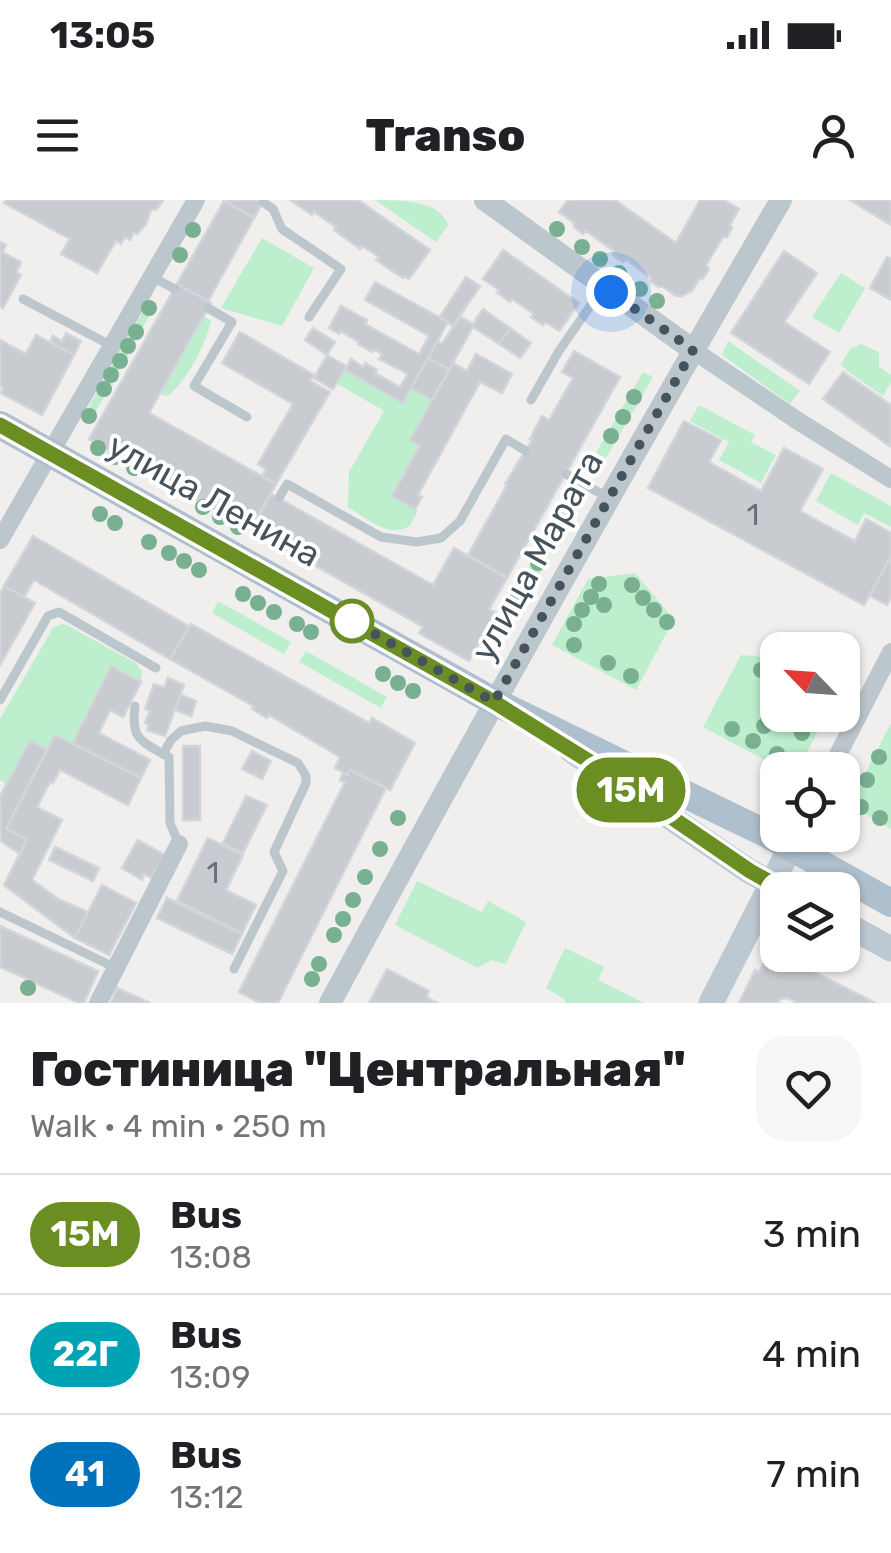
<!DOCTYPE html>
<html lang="en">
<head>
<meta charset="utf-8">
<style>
  :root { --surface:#fff; --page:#f6f6f6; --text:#202124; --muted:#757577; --line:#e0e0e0 }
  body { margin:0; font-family:Rubik,sans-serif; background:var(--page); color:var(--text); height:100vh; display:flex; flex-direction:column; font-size:38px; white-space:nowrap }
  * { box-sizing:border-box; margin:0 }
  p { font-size:32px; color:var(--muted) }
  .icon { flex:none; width:55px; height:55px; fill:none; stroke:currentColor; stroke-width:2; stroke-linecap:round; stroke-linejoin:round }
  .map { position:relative; height:803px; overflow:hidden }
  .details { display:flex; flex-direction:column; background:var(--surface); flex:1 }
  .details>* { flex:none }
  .badge { padding:0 20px; border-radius:32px; font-size:35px; line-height:65px }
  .needle { width:65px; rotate:295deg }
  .tools { position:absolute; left:760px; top:432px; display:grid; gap:20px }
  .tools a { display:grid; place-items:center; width:100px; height:100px; border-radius:20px; background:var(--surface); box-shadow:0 2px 8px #0004; font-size:50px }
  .you { position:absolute; width:50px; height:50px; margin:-25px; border:8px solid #fff; border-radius:50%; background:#1a73e8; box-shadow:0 0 0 15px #1a73e833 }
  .map>.badge { position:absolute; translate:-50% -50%; box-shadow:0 0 0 5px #fff }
  .round { display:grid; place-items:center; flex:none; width:105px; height:105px; border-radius:30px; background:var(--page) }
  .summary { display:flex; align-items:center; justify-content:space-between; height:170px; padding:0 30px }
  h1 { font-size:48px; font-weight:800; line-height:75px }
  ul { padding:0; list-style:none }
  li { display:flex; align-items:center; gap:30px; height:120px; padding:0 30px; border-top:2px solid var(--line) }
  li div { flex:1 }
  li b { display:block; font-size:38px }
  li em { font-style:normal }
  li .badge { min-width:110px; font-weight:700; text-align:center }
  .status { display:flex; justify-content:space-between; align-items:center; height:70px; padding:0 50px; background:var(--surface); direction:ltr }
  .status svg { height:28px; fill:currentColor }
  header { display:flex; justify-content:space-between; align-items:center; height:130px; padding:0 30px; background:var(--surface); font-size:45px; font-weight:800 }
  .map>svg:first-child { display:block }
  .green { fill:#bdefce }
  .building { fill:#c8ccd1; stroke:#d2d5da; stroke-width:2.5 }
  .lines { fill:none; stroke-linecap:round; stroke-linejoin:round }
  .service { stroke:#bcc6cd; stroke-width:9 }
  .minor { stroke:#bcc6cd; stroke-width:18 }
  .tertiary { stroke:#bcc6cd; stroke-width:22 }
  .secondary { stroke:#bcc8d2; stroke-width:25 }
  .primary { stroke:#aebfcd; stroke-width:28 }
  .tree { fill:#79b092 }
  .line-casing { stroke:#fff; stroke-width:22 }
  .line { stroke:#6b8e23; stroke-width:15 }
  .walk { stroke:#46535c; stroke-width:10; stroke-dasharray:0 18 }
  .stop-dot { fill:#fff; stroke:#6b8e23; stroke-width:5 }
  .labels { text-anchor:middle; stroke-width:8; stroke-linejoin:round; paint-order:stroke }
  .number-label { font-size:30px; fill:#667179 }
  .street-label { font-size:35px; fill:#46535c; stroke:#fff }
</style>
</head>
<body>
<div class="status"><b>13:05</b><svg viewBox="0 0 49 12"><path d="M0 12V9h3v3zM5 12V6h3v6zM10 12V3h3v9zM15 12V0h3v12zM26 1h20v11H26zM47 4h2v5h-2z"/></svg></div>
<header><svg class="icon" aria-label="menu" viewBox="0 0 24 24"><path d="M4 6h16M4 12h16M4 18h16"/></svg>Transo<svg class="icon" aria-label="person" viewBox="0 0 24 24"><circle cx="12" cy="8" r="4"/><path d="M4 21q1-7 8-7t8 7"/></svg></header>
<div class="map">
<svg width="891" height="803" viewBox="0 0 891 803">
  <rect width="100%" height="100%" fill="#f1eeee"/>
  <g class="green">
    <path d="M375 0C400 0 440 0 448 25L436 42Z"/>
    <polygon points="262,38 314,68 282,126 221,108"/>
    <polygon points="841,73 865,88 839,133 812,117"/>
    <polygon points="148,102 157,102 90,222 82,219"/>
    <path d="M204 116 211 121C207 142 185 185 167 196L160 194Z"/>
    <polygon points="728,141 800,191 790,204 722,155"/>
    <polygon points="861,144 879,152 879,167 891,175 891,182 883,196 847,171 841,164 850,149"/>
    <path d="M344 170 403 202 411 188 432 200 410 239 421 244 392 296 418 311C417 312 411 324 410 325 392 341 363 316 348 307L349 272 384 211 336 183Z"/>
    <polygon points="643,172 653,177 606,258 596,253"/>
    <polygon points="699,205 755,235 751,242 776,255 761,283 719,260 729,242 690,221"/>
    <polygon points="831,273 891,306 891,327 864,313 858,325 816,301"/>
    <polygon points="563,308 573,314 511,424 500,418"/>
    <polygon points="635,373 674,419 636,490 552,445 588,379"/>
    <polygon points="218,401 291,442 284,454 212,413"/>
    <polygon points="62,424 67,425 137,464 142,472 141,482 110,466 73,543 55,535 47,549 30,542 7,584 0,580 0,519 53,428"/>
    <polygon points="306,451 387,497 381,508 299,462"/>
    <polygon points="741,455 777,458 778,515 826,515 798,570 783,570 703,527"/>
    <polygon points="891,523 891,629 849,605"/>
    <polygon points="417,681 482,712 488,701 526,722 506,764 491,760 478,768 395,725"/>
    <polygon points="565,748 604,767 598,780 644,803 565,803 565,800 546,788"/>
  </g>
  <g class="building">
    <polygon points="6,0 163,0 157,9 151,10 146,24 137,34 134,32 130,40 125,37 121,44 116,41 97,73 61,54 70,39 4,3"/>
    <polygon points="224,0 264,0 254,18"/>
    <polygon points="290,0 358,0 430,50 409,79 404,76 403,78 376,60 379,57 362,46 360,49 334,30 336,27 314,12 312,15"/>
    <polygon points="568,0 615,0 676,43 700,0 724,0 739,9 730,25 732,28 727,37 723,37 706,65 709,69 703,79 699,79 692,91 682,96 676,96 662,86 659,87 651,82 651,78 627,60 623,62 613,55 614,51 586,31 583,34 574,27 574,23 559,12"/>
    <polygon points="850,0 891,0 891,25"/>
    <polygon points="224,1 254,18 208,101 177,84"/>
    <polygon points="0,42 6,45 2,52 21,62 16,73 21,75 3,108 0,106"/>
    <polygon points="503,50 579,103 559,131 546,122 543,125 531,117 534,114 512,99 510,102 497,93 499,90 483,79"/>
    <polygon points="784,51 817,73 784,122 830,152 809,184 731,133"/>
    <polygon points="887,57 891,59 891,100 870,88"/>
    <polygon points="466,77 480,86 453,126 440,117"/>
    <polygon points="375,82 448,122 403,203 345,170 351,159 363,167 365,163 377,170 375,173 400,187 408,174 379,159 382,154 373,149 372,152 358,144 359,142 340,131 339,134 329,128 341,106 367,120 365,124 419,154 429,136 365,100"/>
    <polygon points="177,84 211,103 149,213 276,284 251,329 89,239"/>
    <polygon points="483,109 510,128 499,144 473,127 449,170 428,158 437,141 442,144 460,116 473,124"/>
    <polygon points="313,128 335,142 327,155 305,140"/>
    <polygon points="510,128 531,143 520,158 499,144"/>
    <polygon points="240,132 314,175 310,181 330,192 276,284 262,276 266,269 258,264 293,204 222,163"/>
    <polygon points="66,133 81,141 74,155 50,142 53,136 62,141"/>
    <polygon points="36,135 74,155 42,215 1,193 3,188 0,186 0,140 26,154"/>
    <polygon points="574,151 620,177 507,378 468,355 507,285 505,284 532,240 530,239 542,216 549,220 573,178 562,172"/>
    <polygon points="476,154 512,174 502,193 480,182 418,295 422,297 415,309 392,296 420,245 410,240 453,163 467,171"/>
    <polygon points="327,155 346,166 333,189 314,178"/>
    <polygon points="428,158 449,170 432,200 411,188"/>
    <polygon points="843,172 891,205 891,247 823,199"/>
    <polygon points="684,221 721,240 709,262 761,291 784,248 823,269 800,311 855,341 866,319 891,333 891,356 864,405 648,288"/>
    <polygon points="271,294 433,385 454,348 507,378 489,409 496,413 469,461 419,433 423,427 251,329"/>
    <polygon points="33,336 190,427 170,459 34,380 24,397 4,386"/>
    <polygon points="891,356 891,397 887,405 870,396"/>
    <polygon points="4,386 35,403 0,465 0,394"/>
    <polygon points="191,424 369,523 372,518 415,543 390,590 350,570 348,575 335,568 340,557 269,515 267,518 252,509 253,506 170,459"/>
    <polygon points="111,466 141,482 123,517 110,510 99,533 150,560 141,578 73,543"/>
    <polygon points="168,478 184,485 165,536 147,530 149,525 145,523 150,511 145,509 154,484 164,488"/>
    <polygon points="181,495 196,501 191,516 175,510"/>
    <polygon points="55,535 141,578 128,605 60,570 53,583 50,582 37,607 62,620 32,680 58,699 88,712 75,738 4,685 27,639 6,629"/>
    <polygon points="30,541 47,549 6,629 27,639 20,654 1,641 0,596"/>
    <rect x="183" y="546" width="17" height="74"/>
    <polygon points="252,551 271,561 262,579 242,569"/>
    <polygon points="350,570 386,588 278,803 260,803 239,792 345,582 340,580 343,573 348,575"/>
    <polygon points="246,596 267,605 243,653 223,643"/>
    <polygon points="208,638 243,655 226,690 256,705 242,733 177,701"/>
    <polygon points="138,640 165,655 151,678 144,674 142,680 122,668"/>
    <polygon points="55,647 99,668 93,681 49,660"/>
    <polygon points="102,685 136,703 109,755 75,738"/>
    <polygon points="167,698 242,734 232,754 157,718"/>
    <polygon points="0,726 98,771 84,803 79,803 0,767"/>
    <polygon points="768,755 784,762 786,758 876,803 798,803 788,798 780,799 778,803 739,803 755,770 759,772"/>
    <polygon points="387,769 429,791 426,797 438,803 369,803"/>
    <polygon points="117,788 150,803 111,803"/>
  </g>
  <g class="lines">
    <g class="service">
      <polyline points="263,2 273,9 282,29 341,69 309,117"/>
      <polyline points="152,77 175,89"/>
      <polyline points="23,99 112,146"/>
      <polyline points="208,108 232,122 194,186 247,217"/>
      <polyline points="531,200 559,151 602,89"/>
      <polyline points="566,274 607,297"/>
      <polyline points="279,298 287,284 381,337 417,342 441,338 460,321 506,239 526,251"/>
      <polyline points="0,500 48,416 59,412 156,468"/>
      <path d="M135 506C131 536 138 540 163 554"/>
      <polyline points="179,644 170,623 169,557 163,554 171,540 181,531 205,526 232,531 298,563 306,576 306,583 274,652 283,671 234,769"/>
      <polyline points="0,712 116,768"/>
    </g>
    <g class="minor">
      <polyline points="693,150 795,219 891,279"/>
      <polyline points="0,340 196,0"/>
      <polyline points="830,570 891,452"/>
      <polyline points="98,803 179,644"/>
    </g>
    <g class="tertiary">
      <polyline points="485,0 693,150"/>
      <path d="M330 803C476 533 626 265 781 0"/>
    </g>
    <g class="secondary">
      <polyline points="571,550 749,671 784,690"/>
      <polyline points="842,722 891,749"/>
      <polyline points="711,803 791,646"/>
    </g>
    <polyline class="primary" points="0,225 495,502 769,635 891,703"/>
  </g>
  <g class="tree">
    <circle cx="557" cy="29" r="8"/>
    <circle cx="193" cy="30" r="8"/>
    <circle cx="582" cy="47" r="8"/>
    <circle cx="180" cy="55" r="8"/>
    <circle cx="600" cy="59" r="8"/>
    <circle cx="619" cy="73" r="8"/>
    <circle cx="640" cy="89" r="8"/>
    <circle cx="657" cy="101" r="8"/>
    <circle cx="149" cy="108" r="8"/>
    <circle cx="136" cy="132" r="8"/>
    <circle cx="128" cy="146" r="8"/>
    <circle cx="120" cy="161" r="8"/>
    <circle cx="111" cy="175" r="8"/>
    <circle cx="104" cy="189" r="8"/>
    <circle cx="634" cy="197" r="8"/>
    <circle cx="89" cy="216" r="8"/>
    <circle cx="623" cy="217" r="8"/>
    <circle cx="611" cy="236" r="8"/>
    <circle cx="98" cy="248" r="8"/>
    <circle cx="115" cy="257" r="8"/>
    <circle cx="134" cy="268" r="8"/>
    <circle cx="203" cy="307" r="8"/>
    <circle cx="100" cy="314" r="8"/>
    <circle cx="220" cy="317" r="8"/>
    <circle cx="115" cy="323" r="8"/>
    <circle cx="560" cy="325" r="8"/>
    <circle cx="238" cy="327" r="8"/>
    <circle cx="149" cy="342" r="8"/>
    <circle cx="169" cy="353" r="8"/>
    <circle cx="184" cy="361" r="8"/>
    <circle cx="538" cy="363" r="8"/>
    <circle cx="199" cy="370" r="8"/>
    <circle cx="599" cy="384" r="8"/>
    <circle cx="632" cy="385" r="8"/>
    <circle cx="243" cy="394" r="8"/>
    <circle cx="591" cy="397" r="8"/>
    <circle cx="643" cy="398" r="8"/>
    <circle cx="517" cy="400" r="8"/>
    <circle cx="258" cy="403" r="8"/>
    <circle cx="604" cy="405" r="8"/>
    <circle cx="582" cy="410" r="8"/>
    <circle cx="654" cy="410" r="8"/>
    <circle cx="274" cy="412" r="8"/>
    <circle cx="509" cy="413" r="8"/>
    <circle cx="667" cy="422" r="8"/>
    <circle cx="297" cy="424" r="8"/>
    <circle cx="574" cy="424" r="8"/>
    <circle cx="311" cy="432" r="8"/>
    <circle cx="574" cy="445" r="8"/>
    <circle cx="608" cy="463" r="8"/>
    <circle cx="761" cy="470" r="8"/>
    <circle cx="383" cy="474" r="8"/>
    <circle cx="631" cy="476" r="8"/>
    <circle cx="398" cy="483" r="8"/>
    <circle cx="413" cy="491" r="8"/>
    <circle cx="764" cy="526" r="8"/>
    <circle cx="732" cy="529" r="8"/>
    <circle cx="802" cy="533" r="8"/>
    <circle cx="753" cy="541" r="8"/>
    <circle cx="777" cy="554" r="8"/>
    <circle cx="879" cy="557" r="8"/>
    <circle cx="867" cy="580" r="8"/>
    <circle cx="861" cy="607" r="8"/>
    <circle cx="398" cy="618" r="8"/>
    <circle cx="880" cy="618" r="8"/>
    <circle cx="380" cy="649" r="8"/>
    <circle cx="365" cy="677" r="8"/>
    <circle cx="353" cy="700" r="8"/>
    <circle cx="343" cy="719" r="8"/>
    <circle cx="334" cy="735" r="8"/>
    <circle cx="319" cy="764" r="8"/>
    <circle cx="312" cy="779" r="8"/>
    <circle cx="28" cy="788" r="8"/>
  </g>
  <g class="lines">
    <g class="line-casing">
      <polyline id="line" points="0,225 494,502 592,563 750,671 784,690"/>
    </g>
    <use href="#line" class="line"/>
    <polyline class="walk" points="352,421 348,419 494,502 693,150 611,92"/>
  </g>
  <circle class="stop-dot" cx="352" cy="421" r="20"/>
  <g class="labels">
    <g class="number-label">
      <text x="753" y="325">1</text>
      <text x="213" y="683">1</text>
    </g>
    <g class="street-label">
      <text transform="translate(214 300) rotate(29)" y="12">улица Ленина</text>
      <text transform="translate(537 356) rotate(-61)" y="12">улица Марата</text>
    </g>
  </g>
</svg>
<div class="tools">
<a><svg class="needle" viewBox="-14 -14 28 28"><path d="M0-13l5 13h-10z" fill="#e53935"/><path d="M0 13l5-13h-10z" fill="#757577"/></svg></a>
<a><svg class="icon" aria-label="locate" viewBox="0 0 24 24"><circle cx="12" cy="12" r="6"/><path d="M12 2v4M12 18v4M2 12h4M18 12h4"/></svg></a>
<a><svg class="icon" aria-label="layers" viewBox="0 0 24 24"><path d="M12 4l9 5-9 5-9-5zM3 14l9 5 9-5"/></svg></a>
</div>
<div class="you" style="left:611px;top:92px"></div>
<b class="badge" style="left:631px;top:590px;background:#6b8e23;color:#fff">15М</b>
</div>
<section class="details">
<div class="summary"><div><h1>Гостиница &quot;Центральная&quot;</h1><p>Walk · 4 min · 250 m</p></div><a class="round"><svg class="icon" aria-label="heart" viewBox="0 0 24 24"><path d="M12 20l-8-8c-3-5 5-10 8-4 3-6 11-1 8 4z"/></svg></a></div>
<ul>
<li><span class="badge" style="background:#6b8e23;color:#fff">15М</span><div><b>Bus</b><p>13:08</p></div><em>3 min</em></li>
<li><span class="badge" style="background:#00a3b4;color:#fff">22Г</span><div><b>Bus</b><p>13:09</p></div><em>4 min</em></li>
<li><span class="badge" style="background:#0072bc;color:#fff">41</span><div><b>Bus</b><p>13:12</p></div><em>7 min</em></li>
</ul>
</section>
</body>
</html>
